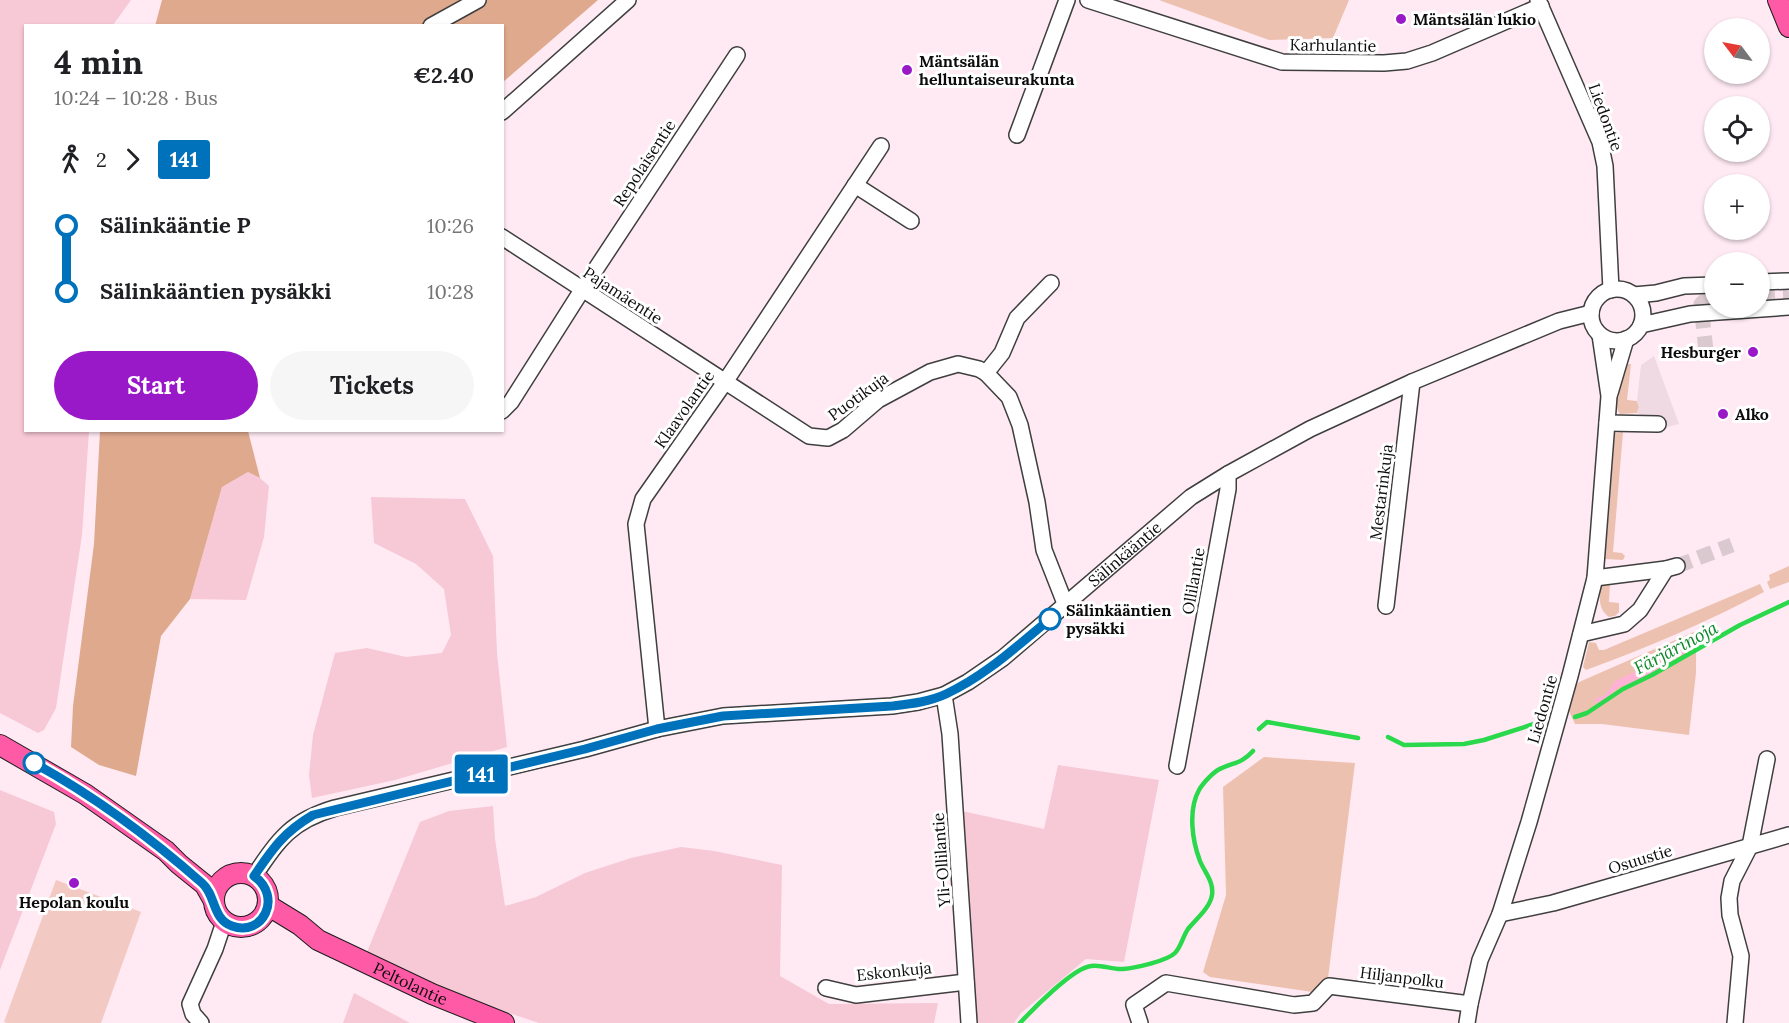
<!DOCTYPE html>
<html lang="en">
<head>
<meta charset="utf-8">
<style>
  :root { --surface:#fff; --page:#f6f6f6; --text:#202124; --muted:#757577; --accent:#9918c7 }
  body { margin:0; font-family:Lora,serif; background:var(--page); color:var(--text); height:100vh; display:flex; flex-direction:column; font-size:22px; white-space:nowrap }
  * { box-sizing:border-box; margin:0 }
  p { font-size:20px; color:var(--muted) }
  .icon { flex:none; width:33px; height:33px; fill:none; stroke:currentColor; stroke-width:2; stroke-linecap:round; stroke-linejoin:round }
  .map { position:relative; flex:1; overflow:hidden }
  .side { position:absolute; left:24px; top:24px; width:480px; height:408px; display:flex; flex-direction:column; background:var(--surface); border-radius:0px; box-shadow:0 2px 4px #0004 }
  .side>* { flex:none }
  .badge { padding:0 12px; border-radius:4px; font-size:21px; line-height:39px }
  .needle { width:39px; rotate:302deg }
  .fabs { position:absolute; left:1704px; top:18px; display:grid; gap:12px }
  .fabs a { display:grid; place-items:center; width:66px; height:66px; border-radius:50%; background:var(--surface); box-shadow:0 2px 4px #0004; font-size:30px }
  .map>.badge { position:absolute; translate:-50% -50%; box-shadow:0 0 0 3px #fff }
  .legs { display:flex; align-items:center; gap:9px; height:66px; padding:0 30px; font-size:20px }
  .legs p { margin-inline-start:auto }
  .head { display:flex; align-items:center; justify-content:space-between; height:102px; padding:0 30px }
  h1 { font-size:33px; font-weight:700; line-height:45px }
  .primary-button { display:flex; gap:12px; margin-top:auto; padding:12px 30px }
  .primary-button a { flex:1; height:69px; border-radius:36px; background:var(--accent); color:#fff; font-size:24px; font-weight:700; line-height:69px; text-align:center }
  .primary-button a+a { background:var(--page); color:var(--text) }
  ul { padding:0 30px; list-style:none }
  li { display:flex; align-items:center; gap:21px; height:66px; font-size:22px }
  li i { display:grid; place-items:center; width:9px; height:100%; margin:0 8px; background:currentColor }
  li i::after { content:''; width:15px; height:15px; margin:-8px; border:4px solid; border-radius:50%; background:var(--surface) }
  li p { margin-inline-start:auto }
  li:first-child i { background:linear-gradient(#0000 50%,currentColor 0) }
  li:last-child i { background:linear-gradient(currentColor 50%,#0000 0) }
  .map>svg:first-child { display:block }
  .farmland { fill:#f7c8d6 }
  .green { fill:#edc1b0 }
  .forest { fill:#dfa98e }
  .sand { fill:#ffb2d3 }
  .pitch { fill:#f3c9c3 }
  .plaza { fill:#efd9e3 }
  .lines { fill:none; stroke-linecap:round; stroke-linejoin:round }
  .stream { stroke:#2ad94b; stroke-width:4.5 }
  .minor-tunnel { stroke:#dbc9d0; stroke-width:15; stroke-dasharray:15 8; stroke-linecap:butt }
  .minor-casing { stroke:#3f3f3f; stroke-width:18 }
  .major-casing { stroke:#1d1d1d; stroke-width:22 }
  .minor { stroke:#fff; stroke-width:15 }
  .major { stroke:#ff5aa5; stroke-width:20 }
  .line-1-casing { stroke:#fff; stroke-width:14 }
  .line-1 { stroke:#0072bc; stroke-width:9 }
  .poi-dot { fill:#9918c7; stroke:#fff; stroke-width:2 }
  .stop-1-dot { fill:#fff; stroke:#0072bc; stroke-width:3 }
  .labels { text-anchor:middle; stroke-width:6; stroke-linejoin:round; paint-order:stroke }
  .poi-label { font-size:16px; font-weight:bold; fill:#0c0c0c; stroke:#fff; text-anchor:start }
  .street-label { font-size:16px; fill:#0c0c0c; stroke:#fff }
  .stop-label { font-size:16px; font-weight:bold; fill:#0c0c0c; stroke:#fff; text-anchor:start }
  .water-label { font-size:18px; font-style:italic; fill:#0c8928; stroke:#fff }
</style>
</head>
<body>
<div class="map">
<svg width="1789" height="1023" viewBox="0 0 1789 1023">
  <rect width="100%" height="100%" fill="#ffeaf3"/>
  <g class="farmland">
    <polygon points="0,0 131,0 113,25 26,26 26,430 89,431 82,535 56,708 44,730 38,733 0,713"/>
    <polygon points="248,472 260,478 269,486 264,537 246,600 190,599 222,487"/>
    <polygon points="371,497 465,499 493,556 497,653 507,747 395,780 312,798 309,775 313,735 335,653 367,648 406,657 442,653 451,635 444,589 416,564 374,543"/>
    <polygon points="1058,765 1159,780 1124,962 1086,959 1021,1013 1014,1023 976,1023 962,811 1044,829"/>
    <polygon points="0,790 54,812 56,824 0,970"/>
    <polygon points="493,806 495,839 505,906 536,897 585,873 631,858 681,847 714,851 782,865 780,976 829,1004 938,1003 934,1023 539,1023 500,1010 423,979 367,952 420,822 449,811"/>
    <polygon points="354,993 410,1023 343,1023"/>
  </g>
  <g class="green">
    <polygon points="1159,0 1349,0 1333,38 1269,40"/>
    <path d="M1625 364H1631L1627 400 1637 401 1639 407 1637 413 1620 414C1611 401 1621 378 1625 364Z"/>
    <polygon points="1623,432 1613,552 1622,553 1625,556 1623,560 1605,559 1615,433"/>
    <polygon points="1789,566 1789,582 1770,589 1767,582 1770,580 1769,575"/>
    <path d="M1621 580V583H1610L1609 602 1619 603V612L1615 616 1609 617C1597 608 1600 597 1601 584Z"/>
    <path d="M1760 584 1764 592C1707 622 1647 648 1586 670L1583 667 1589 642 1596 643 1599 650H1604Z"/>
    <polygon points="1696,631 1696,673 1689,735 1602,724 1575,724 1569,711 1575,687 1579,682"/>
    <polygon points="1264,757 1355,763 1326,994 1210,977 1203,972 1226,895 1223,787"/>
  </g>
  <g class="forest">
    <polygon points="162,0 598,0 503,82 502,26 155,26"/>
    <polygon points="100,431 248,431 260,478 248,472 222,487 190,599 161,636 136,776 99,765 71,747 73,706 94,544"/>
  </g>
  <path class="sand" d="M1683 645 1687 651 1686 653 1672 659 1667 664 1653 673 1629 685 1618 687 1607 699 1596 704 1594 699 1605 695 1615 681 1647 666 1650 668C1662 661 1669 655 1682 649Z"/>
  <polygon class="pitch" points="56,880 141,912 101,1023 7,1023 4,1022"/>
  <polygon class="plaza" points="1654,356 1679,424 1668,427 1637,413 1639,407 1637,401 1641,365"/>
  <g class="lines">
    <g class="stream">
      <polyline points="1575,717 1587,713 1623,689 1652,675 1740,625 1789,602"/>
      <polyline points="1259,729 1267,722 1358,738"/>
      <polyline points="1388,737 1404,745 1464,744 1484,740 1534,724"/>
      <path d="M1020 1023C1033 1009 1073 968 1091 966 1101 964 1113 970 1123 969 1135 968 1167 961 1175 953 1181 947 1183 936 1188 929 1196 919 1210 908 1212 895 1214 882 1205 873 1200 861 1192 840 1188 810 1199 790 1203 783 1215 770 1222 768 1236 762 1242 763 1253 751"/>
    </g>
    <g class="minor-tunnel">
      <polyline points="1760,296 1789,294"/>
      <polyline points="1706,351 1701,304 1704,301 1714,300"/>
      <polyline points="1677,566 1732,545"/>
    </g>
    <g class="minor-casing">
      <g id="minor">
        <polyline points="1088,0 1282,62 1384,63 1407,61 1432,53 1541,6"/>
        <polyline points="1538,0 1600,142 1605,166 1611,290"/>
        <polyline points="431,26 478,0"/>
        <polyline points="502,112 628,0"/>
        <polyline points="1017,135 1067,0"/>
        <polyline points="855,185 911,221"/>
        <polyline points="502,237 809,436 828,438 843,430 878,400 930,372 958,364 979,369 986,373 1002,353 1017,318 1051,283"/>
        <polyline points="1760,282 1789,281"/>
        <circle cx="1617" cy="315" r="26"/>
        <polyline points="1634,295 1656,293 1684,286 1714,285"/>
        <polyline points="1641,325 1690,314 1789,307"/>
        <polyline points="986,373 1009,397 1020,425 1037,502 1044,550 1066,606"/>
        <polyline points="1610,393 1626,339"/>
        <polyline points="502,411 511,402 582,290 737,55"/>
        <polyline points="1607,423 1658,424"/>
        <polyline points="1595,578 1666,569 1677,566"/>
        <polyline points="1386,606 1412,382"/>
        <polyline points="1581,634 1624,624 1640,610 1666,569"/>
        <polyline points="944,695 950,734 969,1023"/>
        <polyline points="657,729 636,524 643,499 725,382 881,146"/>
        <polyline points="1177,766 1228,489 1228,474"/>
        <path id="s1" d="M254 876C279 839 291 821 335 808L585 749 657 729 723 716 892 706 918 702 944 695 968 682 1003 658 1191 497 1228 474 1310 429 1412 382 1559 321 1591 313"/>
        <polyline points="1500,914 1553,903 1789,835"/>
        <polyline points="826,988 856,995 966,982"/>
        <polyline points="201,1023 193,1014 190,1004 215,949 224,922"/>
        <polyline points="1140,1023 1134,1005 1166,983 1294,1005 1313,1003 1329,986 1470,1004"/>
        <polyline points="1467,1023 1470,1004 1480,960 1500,914 1529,822 1570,676 1595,578 1609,396 1600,335"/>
        <polyline points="1735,1023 1741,956 1730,915 1729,898 1732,881 1750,846 1767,759"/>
      </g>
    </g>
    <g class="major-casing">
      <g id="major">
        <polyline points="1778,0 1789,27"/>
        <polyline points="0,745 85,794 166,851 179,864 205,885 214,901"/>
        <circle cx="241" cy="900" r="27"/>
        <path id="s2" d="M269 906 300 925 318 940 432 994 504 1023"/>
      </g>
    </g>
    <use href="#minor" class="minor"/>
    <use href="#major" class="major"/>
  </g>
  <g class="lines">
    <g class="line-1-casing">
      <path id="line-1" d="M34 763C94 796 151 838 202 883 216 895 212 919 232 926 263 937 283 897 254 876 273 848 284 832 313 815L585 749 657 729 723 716 892 706C909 704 929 702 946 694 985 676 1017 646 1050 619"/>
    </g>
    <use href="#line-1" class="line-1"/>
  </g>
  <g class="poi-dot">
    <circle cx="1401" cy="19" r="6"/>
    <circle cx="907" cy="70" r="6"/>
    <circle cx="1753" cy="352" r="6"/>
    <circle cx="1723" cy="414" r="6"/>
    <circle cx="74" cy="883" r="6"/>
  </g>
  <g class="stop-1-dot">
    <circle cx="1050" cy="619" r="10"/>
    <circle cx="34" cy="763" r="10"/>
  </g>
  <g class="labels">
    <g class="poi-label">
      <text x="1413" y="25">Mäntsälän lukio</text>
      <text x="919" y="67">Mäntsälän<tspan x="919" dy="18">helluntaiseurakunta</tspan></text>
      <text x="1741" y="358" text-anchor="end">Hesburger</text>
      <text x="1735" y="420">Alko</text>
      <text x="74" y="908" text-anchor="middle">Hepolan koulu</text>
    </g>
    <g class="street-label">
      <text transform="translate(1333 45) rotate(1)" y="6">Karhulantie</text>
      <text transform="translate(1606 117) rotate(70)" y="6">Liedontie</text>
      <text transform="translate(644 163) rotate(-57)" y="6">Repolaisentie</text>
      <text transform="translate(623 295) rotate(33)" y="6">Pajamäentie</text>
      <text transform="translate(858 396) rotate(-36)" y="6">Puotikuja</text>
      <text transform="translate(684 409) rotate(-55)" y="6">Klaavolantie</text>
      <text transform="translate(1381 492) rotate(-83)" y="6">Mestarinkuja</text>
      <text dy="6" stroke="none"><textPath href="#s1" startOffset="960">Sälinkääntie</textPath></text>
      <text transform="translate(1193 581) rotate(-80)" y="6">Ollilantie</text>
      <text transform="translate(1542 709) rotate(-74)" y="6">Liedontie</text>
      <text transform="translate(1640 859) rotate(-17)" y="6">Osuustie</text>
      <text transform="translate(941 860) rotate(-94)" y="6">Yli-Ollilantie</text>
      <text transform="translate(894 971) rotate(-6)" y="6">Eskonkuja</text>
      <text transform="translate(1402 977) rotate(7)" y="6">Hiljanpolku</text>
      <text dy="6" stroke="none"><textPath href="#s2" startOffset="162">Peltolantie</textPath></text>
    </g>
    <g class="stop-label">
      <text x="1066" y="616">Sälinkääntien<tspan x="1066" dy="18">pysäkki</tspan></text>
    </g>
    <g class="water-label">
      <text transform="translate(1676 648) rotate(-28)" y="6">Färjärinoja</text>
    </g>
  </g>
</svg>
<div class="fabs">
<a><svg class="needle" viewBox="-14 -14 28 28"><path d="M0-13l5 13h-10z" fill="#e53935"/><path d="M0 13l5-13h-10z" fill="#757577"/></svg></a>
<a><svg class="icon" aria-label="locate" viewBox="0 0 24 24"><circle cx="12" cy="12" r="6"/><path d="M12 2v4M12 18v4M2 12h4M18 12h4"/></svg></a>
<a>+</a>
<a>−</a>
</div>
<b class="badge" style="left:481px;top:774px;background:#0072bc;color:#fff">141</b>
<section class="side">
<div class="head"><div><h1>4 min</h1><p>10:24 – 10:28 · Bus</p></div><b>€2.40</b></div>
<div class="legs"><svg class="icon" aria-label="walk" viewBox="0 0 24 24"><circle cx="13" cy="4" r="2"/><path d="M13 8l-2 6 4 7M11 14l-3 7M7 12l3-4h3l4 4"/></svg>2<svg class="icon" aria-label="forward" viewBox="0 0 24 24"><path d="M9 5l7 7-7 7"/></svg><b class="badge" style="background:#0072bc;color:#fff">141</b></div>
<ul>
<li><i style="color:#0072bc"></i><b>Sälinkääntie P</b><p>10:26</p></li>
<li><i style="color:#0072bc"></i><b>Sälinkääntien pysäkki</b><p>10:28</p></li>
</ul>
<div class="primary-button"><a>Start</a><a>Tickets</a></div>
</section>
</div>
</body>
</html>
